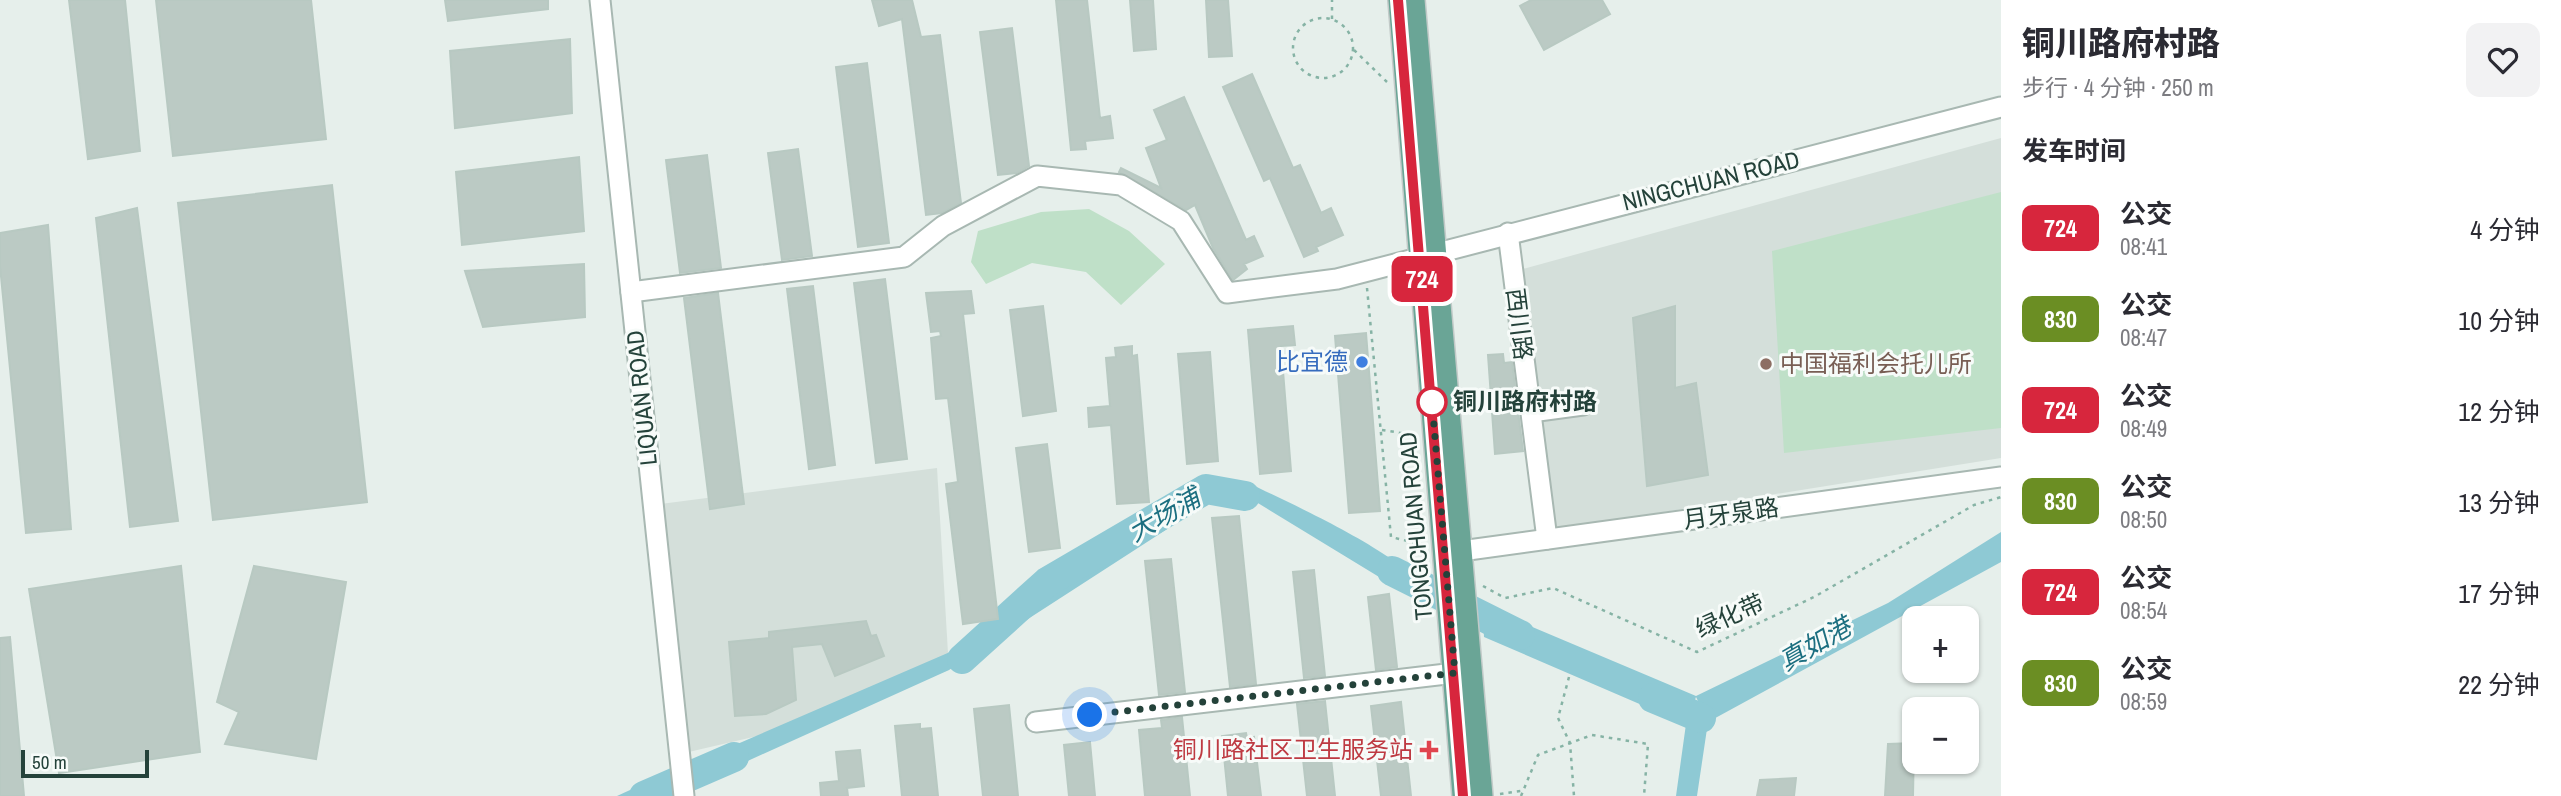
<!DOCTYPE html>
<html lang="zh">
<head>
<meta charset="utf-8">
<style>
  :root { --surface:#fff; --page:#f2f2f3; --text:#2b2b33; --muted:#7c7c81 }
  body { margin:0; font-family:"Archivo Narrow","Noto Sans SC",sans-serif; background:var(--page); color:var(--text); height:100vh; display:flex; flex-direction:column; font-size:26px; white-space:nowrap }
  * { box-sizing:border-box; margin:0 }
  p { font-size:23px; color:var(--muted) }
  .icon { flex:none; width:38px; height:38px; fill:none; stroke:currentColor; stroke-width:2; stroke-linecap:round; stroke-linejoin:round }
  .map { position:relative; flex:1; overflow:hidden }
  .panel { display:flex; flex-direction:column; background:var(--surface); width:560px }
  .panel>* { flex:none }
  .badge { padding:0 14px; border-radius:10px; font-size:24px; line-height:46px }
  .tools { position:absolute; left:1902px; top:606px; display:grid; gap:14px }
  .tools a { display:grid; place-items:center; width:77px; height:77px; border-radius:14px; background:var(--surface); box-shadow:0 2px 5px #0004; font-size:35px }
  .scale { position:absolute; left:21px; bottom:18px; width:128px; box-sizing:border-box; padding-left:7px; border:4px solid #24423a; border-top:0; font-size:19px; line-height:24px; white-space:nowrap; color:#24423a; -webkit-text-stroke:5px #f7fbf9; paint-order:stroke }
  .you { position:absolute; width:35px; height:35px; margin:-18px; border:5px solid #fff; border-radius:50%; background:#1a73e8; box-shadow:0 0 0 10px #1a73e833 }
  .map>.badge { position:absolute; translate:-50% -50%; box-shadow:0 0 0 4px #fff }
  h2 { padding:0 21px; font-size:26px; line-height:63px }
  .round { display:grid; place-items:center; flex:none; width:74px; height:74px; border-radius:14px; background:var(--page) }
  .head { display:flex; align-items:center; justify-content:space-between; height:119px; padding:0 21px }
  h1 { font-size:33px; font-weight:800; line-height:52px }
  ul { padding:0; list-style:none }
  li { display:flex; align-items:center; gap:21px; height:91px; padding:0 21px }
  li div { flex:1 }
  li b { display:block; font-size:26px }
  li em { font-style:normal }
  li .badge { min-width:77px; font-weight:700; text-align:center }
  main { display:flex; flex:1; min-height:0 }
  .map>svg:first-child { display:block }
  .built { fill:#d4dfda }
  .green { fill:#bfe0c8 }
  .water { fill:#8ec9d4; fill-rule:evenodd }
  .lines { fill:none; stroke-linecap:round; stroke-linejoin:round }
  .river { stroke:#8ec9d4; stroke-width:30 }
  .building { fill:#bbcac4; stroke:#b8c9c2; stroke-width:2 }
  .minor-casing { stroke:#a8b8b2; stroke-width:23 }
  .major-casing { stroke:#c2cac8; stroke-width:24 }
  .path { stroke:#86b3a5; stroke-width:2.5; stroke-dasharray:3.5 5; stroke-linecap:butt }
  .minor { stroke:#fff; stroke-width:19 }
  .major { stroke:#6aa596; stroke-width:21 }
  .line-casing { stroke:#fff; stroke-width:16 }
  .line { stroke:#d7263d; stroke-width:10 }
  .walk { stroke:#24423a; stroke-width:7; stroke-dasharray:0 12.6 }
  .shop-dot { fill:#3f7fe0; stroke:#f7fbf9; stroke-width:2.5 }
  .education-dot { fill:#8d6e63; stroke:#f7fbf9; stroke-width:2.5 }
  .stop-dot { fill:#fff; stroke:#d7263d; stroke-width:3.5 }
  .health-dot { fill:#e0444e; stroke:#f7fbf9; stroke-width:2.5 }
  .labels { text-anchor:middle; stroke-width:6; stroke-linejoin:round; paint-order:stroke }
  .street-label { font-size:24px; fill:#24423a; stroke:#f7fbf9 }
  .shop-label { font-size:24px; fill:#366cbe; stroke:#f7fbf9; text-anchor:end }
  .education-label { font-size:24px; fill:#785e54; stroke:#f7fbf9; text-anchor:start }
  .stop-label { font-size:24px; font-weight:bold; fill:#24423a; stroke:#f7fbf9; text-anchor:start }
  .health-label { font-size:24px; fill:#be3a42; stroke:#f7fbf9; text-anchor:end }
  .water-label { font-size:26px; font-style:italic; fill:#1c6f80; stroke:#f7fbf9 }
</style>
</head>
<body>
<main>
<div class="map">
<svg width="2001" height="796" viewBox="0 0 2001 796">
  <rect width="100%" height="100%" fill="#e6efeb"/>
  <g class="built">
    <polygon points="2001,138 2001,458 1551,530 1519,270"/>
    <polygon points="937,468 949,670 810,724 680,754 653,505"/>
  </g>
  <g class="green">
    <polygon points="2001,192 2001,428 1784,453 1772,251"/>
    <polygon points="1089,209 1129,231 1165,264 1121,305 1086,272 1032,263 986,284 971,262 978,231 1041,212"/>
  </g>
  <g class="water">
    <path d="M1251 484C1290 504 1422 561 1430 601L1389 583 1248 497 1209 502 949 670 699 783 698 761 987 636 1047 582 1206 489Z"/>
    <path d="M2001 532V562L1708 722 1697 796H1676L1686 724 1484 637 1482 602 1530 626 1696 696 1888 603ZM1696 697 1708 721 1687 724V723Z"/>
    <polygon points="667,773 668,796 617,796"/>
  </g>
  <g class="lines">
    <g class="river">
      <polyline points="1392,571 1520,635"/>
      <polyline points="962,659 1047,582 1206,489 1245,496"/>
      <polyline points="1653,698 1701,718"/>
      <polyline points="644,796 734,757"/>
    </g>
  </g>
  <g class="building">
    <polygon points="69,0 125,0 140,151 88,159"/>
    <polygon points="156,0 311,0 326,139 173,156"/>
    <polygon points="445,0 548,0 548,9 448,21"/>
    <polygon points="872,0 912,0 921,37 940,35 961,203 942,213 926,215 902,19 879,26"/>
    <polygon points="1056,0 1087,0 1100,118 1110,116 1113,138 1085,141 1086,149 1071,150"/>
    <polygon points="1130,0 1153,0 1156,49 1134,51"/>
    <polygon points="1206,0 1228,0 1232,56 1209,57"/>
    <polygon points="1531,0 1602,0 1610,14 1544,50 1520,6"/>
    <polygon points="1012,28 1029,166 1017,173 998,175 980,32"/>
    <polygon points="570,39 572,113 455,128 450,51"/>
    <polygon points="867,63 889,243 858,247 836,67"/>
    <polygon points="1252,74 1293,168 1300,165 1321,213 1331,208 1343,235 1316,247 1318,251 1304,257 1270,178 1264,181 1223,87"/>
    <polygon points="1184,97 1246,240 1254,236 1263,256 1244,264 1247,269 1233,280 1213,248 1195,205 1186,210 1119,172 1121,168 1161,188 1146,148 1167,140 1154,110"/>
    <polygon points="798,149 812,256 782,260 768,153"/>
    <polygon points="707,155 721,268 680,273 666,160"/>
    <polygon points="579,157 584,231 462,245 456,172"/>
    <polygon points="332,185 367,502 213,520 178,203"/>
    <polygon points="137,208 178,521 130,527 96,218"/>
    <polygon points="48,225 71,529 26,533 0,266 0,233"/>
    <polygon points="584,264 585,317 483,327 465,271"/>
    <polygon points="885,279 907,459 876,463 854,283"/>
    <polygon points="813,286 835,465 809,469 787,289"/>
    <polygon points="971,291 974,313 963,314 998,619 963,624 946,484 958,482 948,398 936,399 931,338 941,336 940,331 931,332 926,293"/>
    <polygon points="718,293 744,504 710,509 684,298"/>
    <polygon points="1043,306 1056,411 1023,416 1010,310"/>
    <polygon points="1675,306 1675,388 1696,383 1708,475 1647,486 1633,318"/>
    <polygon points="1293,326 1295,345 1281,346 1291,471 1260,474 1248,330"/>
    <polygon points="1366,333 1380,511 1349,513 1335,336"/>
    <polygon points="1132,346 1132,356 1137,355 1149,502 1117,504 1111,425 1089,427 1088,408 1110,406 1106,358 1116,357 1115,348"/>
    <polygon points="1210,352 1218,461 1187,464 1178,354"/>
    <polygon points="1503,354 1504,363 1512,362 1523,451 1495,454 1488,355"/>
    <polygon points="1047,444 1060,548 1029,552 1016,448"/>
    <polygon points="1239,516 1256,684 1230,687 1212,518"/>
    <polygon points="1171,559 1185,692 1159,695 1145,561"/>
    <polygon points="181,566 200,752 59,773 29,589"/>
    <polygon points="254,566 346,582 316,759 225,744 239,712 217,702"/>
    <polygon points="1314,570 1325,676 1304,678 1293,572"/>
    <polygon points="1389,594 1397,667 1376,670 1368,597"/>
    <polygon points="866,621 871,636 876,635 884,656 835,676 822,644 792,647 796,700 766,714 735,716 729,642 769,638 769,632"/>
    <polygon points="10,637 24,796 0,796 0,638"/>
    <polygon points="1325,701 1335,796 1307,796 1297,704"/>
    <polygon points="1401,702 1411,796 1381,796 1371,706"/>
    <polygon points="1009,705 1018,796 983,796 974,709"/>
    <polygon points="1182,717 1190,796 1145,796 1139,730 1162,728 1161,720"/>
    <polygon points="920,724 920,729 931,728 938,796 902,796 895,726"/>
    <polygon points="1246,733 1247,738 1254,737 1261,796 1228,796 1222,736"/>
    <polygon points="1090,742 1095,796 1069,796 1064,745"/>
    <polygon points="1914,743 1913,796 1885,796 1888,744"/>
    <polygon points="860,750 864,786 847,788 848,796 821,796 820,783 839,781 836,752"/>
    <polygon points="1796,778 1794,796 1757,796 1760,780"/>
  </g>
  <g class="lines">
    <g class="minor-casing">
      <g id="minor">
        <polyline points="600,0 684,796"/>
        <polyline points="1508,233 1547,539"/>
        <polyline points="631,292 904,257 943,226 1037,176 1121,185 1181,221 1227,293 1337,279 2001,107"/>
        <polyline points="1531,412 1583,405"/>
        <polyline points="1461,551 2001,477"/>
        <polyline points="1036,722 1455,673"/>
      </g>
    </g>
    <g class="major-casing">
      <g id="major">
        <polyline points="1399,0 1463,796"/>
        <polyline points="1414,0 1482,796"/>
      </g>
    </g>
    <g class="path">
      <circle cx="1323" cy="48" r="30"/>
      <polyline points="1332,19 1332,0"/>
      <polyline points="1354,50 1387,82"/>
      <polyline points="1367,288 1391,537 1424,545"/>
      <polyline points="1382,430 1414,435"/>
      <polyline points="1483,586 1505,598 1553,588 1697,652 1814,597 1974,505 2001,497"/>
      <polyline points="1569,677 1558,718 1570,743 1574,796"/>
      <polyline points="1500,794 1521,791"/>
      <polyline points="1521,796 1538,755 1592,735 1648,744 1644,796"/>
    </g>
    <use href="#minor" class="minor"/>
    <use href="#major" class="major"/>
  </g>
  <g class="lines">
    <g class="line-casing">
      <polyline id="line" points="1398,0 1463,796"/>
    </g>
    <use href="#line" class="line"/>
    <polyline class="walk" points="1090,715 1455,673 1432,402"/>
  </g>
  <circle class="shop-dot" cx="1362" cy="362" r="7"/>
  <circle class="education-dot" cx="1766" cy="364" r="7"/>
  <circle class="stop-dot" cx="1432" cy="402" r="14"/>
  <path class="health-dot" d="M1425.5 739.5h7v7h7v7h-7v7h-7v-7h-7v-7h7z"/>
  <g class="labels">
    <g class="street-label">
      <text transform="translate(1711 181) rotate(-14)" y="8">NINGCHUAN ROAD</text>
      <text transform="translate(1519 324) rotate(83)" y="8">西川路</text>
      <text transform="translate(642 398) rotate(-96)" y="8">LIQUAN ROAD</text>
      <text transform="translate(1731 514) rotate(-8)" y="8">月牙泉路</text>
      <text transform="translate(1416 526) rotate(-95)" y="8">TONGCHUAN ROAD</text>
      <text transform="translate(1730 616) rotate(-24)" y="8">绿化带</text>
    </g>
    <g class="shop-label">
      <text x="1348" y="370">比宜德</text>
    </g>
    <g class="education-label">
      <text x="1780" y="372">中国福利会托儿所</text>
    </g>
    <g class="stop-label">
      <text x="1453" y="410">铜川路府村路</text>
    </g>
    <g class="health-label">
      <text x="1413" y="758">铜川路社区卫生服务站</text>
    </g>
    <g class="water-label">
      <text transform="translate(1164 515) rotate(-30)" y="9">大场浦</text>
      <text transform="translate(1815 644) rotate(-30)" y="9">真如港</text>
    </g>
  </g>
</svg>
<div class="tools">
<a>+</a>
<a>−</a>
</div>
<div class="scale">50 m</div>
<div class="you" style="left:1090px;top:715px"></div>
<b class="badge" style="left:1422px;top:279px;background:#d7263d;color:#fff">724</b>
</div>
<section class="panel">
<div class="head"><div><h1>铜川路府村路</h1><p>步行 · 4 分钟 · 250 m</p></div><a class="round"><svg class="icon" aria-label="heart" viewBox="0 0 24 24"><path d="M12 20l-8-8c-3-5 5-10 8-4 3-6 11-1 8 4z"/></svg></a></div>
<h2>发车时间</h2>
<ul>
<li><span class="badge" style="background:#d7263d;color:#fff">724</span><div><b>公交</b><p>08:41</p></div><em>4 分钟</em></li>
<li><span class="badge" style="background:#6b8e23;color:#fff">830</span><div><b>公交</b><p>08:47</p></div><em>10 分钟</em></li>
<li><span class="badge" style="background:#d7263d;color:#fff">724</span><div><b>公交</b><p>08:49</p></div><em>12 分钟</em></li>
<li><span class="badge" style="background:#6b8e23;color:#fff">830</span><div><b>公交</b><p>08:50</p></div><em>13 分钟</em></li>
<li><span class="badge" style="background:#d7263d;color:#fff">724</span><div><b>公交</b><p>08:54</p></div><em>17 分钟</em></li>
<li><span class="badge" style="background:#6b8e23;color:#fff">830</span><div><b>公交</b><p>08:59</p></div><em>22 分钟</em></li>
</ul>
</section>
</main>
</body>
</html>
